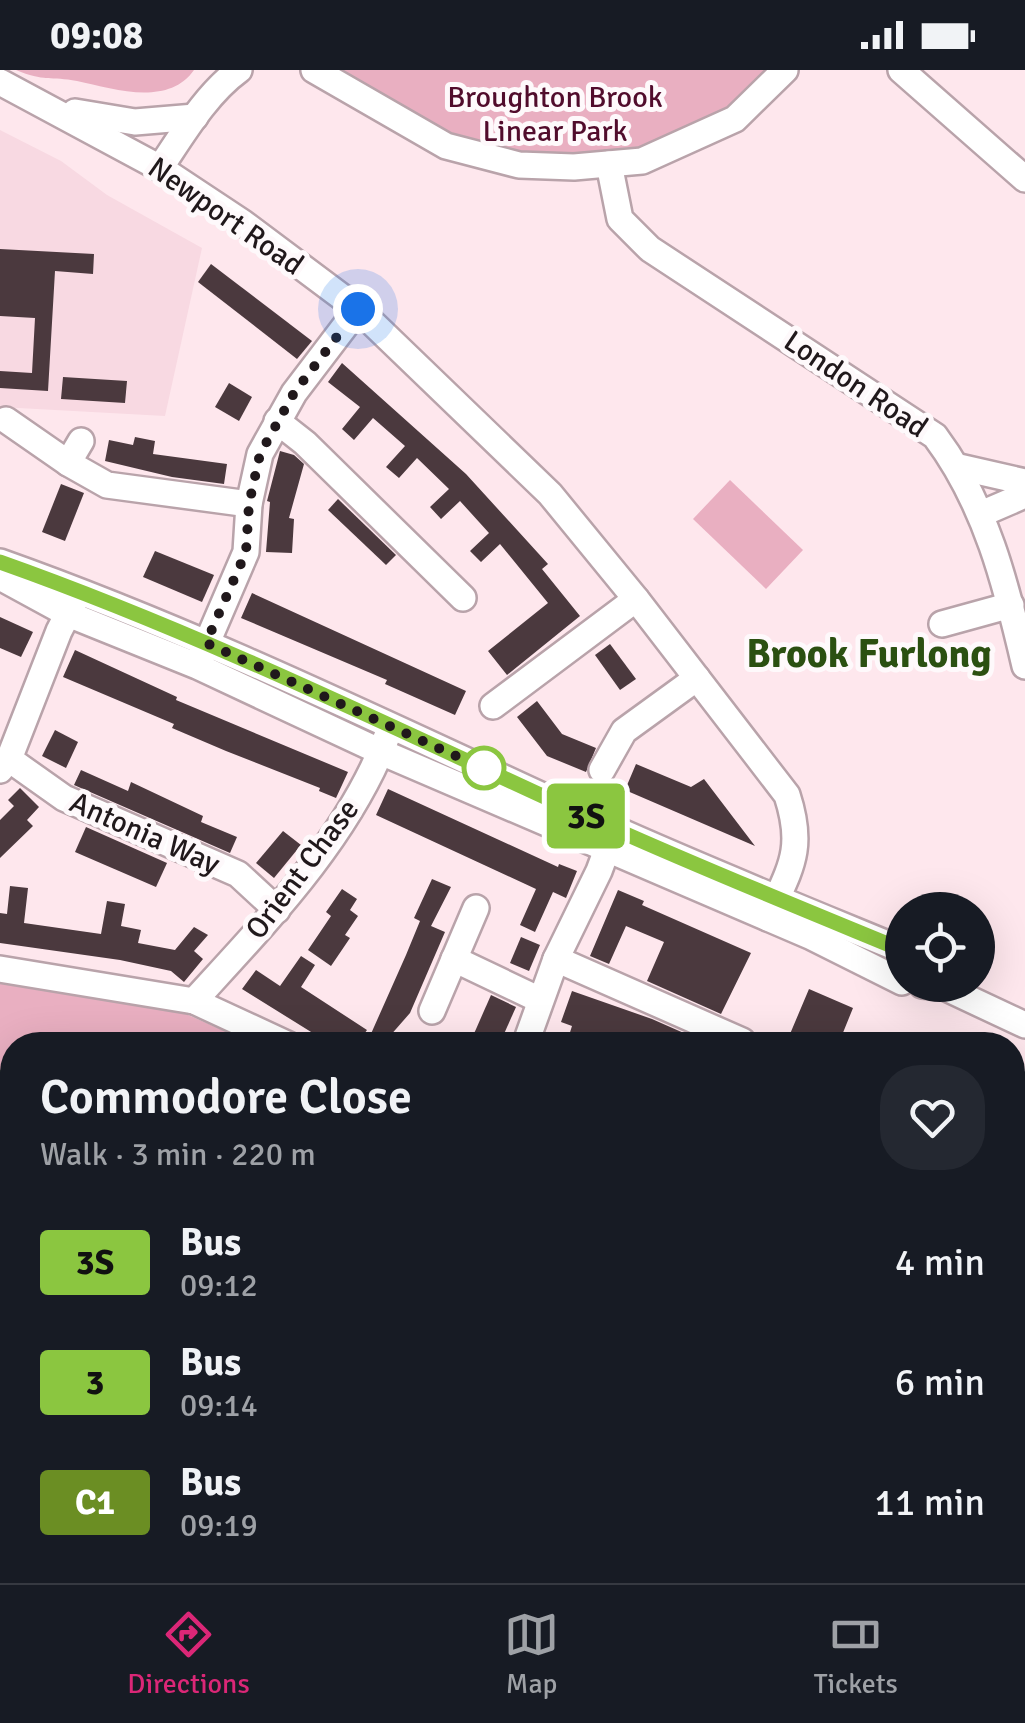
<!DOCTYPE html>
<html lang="en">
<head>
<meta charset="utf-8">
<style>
  :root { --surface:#171b24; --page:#242831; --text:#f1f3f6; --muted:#9ea1a6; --line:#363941; --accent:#db2777 }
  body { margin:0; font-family:Signika,sans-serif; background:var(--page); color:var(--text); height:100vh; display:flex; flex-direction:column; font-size:38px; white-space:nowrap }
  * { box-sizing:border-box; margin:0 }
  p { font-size:32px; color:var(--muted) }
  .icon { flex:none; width:55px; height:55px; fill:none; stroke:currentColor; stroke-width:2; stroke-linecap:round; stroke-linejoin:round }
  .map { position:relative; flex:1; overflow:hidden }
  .sheet { position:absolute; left:0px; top:962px; width:1025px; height:552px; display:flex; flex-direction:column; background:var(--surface); border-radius:40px 40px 0 0; box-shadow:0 10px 40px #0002 }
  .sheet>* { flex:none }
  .badge { padding:0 20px; border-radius:8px; font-size:35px; line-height:65px }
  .tools { position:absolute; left:885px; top:822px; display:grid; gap:20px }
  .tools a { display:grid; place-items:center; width:110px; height:110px; border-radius:50%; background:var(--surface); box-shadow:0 10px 40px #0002; font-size:50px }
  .you { position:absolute; width:50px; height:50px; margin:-25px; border:8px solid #fff; border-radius:50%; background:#1a73e8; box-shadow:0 0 0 15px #1a73e833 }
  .map>.badge { position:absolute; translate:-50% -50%; box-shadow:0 0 0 5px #fff }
  .round { display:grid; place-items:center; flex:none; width:105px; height:105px; border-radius:40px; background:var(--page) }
  .headline { display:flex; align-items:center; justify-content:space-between; height:170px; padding:0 40px }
  h1 { font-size:48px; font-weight:600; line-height:75px }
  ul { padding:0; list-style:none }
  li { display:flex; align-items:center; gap:30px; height:120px; padding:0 40px }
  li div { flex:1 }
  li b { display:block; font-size:38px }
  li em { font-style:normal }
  li .badge { min-width:110px; font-weight:700; text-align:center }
  .status { display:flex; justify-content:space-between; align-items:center; height:70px; padding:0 50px; background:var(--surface); direction:ltr }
  .status svg { height:28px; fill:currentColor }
  .tab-bar { display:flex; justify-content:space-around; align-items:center; height:140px; border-top:2px solid var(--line); background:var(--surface); font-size:28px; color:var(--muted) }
  .tab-bar a { display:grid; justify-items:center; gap:5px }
  .tab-bar .selected { color:var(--accent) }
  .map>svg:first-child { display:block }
  .built { fill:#f8d9e2 }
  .green { fill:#e9afc1 }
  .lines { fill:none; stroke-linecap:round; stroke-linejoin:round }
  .stream { stroke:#5c764b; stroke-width:6 }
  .building { fill:#4b393e }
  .minor-casing { stroke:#b9a3aa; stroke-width:30 }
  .minor { stroke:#fff; stroke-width:25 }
  .line-casing { stroke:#fff; stroke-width:22 }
  .line { stroke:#8bc640; stroke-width:15 }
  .walk { stroke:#20181b; stroke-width:10; stroke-dasharray:0 18 }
  .stop-dot { fill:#fff; stroke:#8bc640; stroke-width:5 }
  .labels { text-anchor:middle; stroke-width:10; stroke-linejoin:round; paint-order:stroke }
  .park-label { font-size:30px; fill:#510c2c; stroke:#fef9fb }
  .street-label { font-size:30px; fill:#20181b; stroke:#fef9fb }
  .district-label { font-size:40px; font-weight:bold; fill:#2b5011; stroke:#fef9fb }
</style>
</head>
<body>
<div class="status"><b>09:08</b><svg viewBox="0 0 49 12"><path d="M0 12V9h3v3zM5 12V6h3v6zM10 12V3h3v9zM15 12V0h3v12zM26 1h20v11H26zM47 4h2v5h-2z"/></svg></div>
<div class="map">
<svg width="1025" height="1513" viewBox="0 0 1025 1513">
  <rect width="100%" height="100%" fill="#fee7ed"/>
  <polygon class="built" points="0,60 61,91 107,125 202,178 165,346 0,337"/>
  <g class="green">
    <path d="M16 0H194C168 37 114 19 77 11 51 6 44 12 16 0Z"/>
    <path d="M340 0H770C695 89 574 105 468 70 431 59 374 21 340 0Z"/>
    <polygon points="730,410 803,480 766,519 693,449"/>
    <polygon points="0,913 186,944 256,975 12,975 12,1165 0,1162"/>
    <polygon points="1013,1128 1025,1129 1025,1513 980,1513 985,1503 1012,1502"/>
  </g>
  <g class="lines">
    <g class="stream">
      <polyline points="0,1003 12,1004"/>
      <polyline points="1012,1220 1025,1226"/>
      <polyline points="1012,1513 1019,1484 1023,1387"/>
    </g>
  </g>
  <g class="building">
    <polygon points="0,179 94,184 93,204 55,201 48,321 0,318 0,301 32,303 35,248 0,246"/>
    <polygon points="211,194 312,271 297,289 198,212"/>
    <polygon points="342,293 466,404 548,494 542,499 580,546 507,605 488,581 548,533 500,474 481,492 470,481 489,463 460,431 441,449 430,437 449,419 417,388 399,408 386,397 405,376 373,348 354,370 342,359 360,337 328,312"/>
    <polygon points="63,307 127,311 125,333 61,329"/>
    <polygon points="229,313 252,327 239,351 215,337"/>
    <polygon points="135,367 155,371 153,384 227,394 224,414 172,407 105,391 109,370 133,375"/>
    <polygon points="280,381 294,385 304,394 289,448 294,449 292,483 266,482 270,432 267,431"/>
    <polygon points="61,414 84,423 65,471 42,462"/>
    <polygon points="338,429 396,485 386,495 328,440"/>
    <polygon points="155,481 214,505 202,532 143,507"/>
    <polygon points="252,523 466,621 455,645 385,614 387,610 241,548"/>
    <polygon points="0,547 33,562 21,587 0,578"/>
    <polygon points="610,574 636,609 620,620 595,585"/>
    <polygon points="75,580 177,627 176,630 348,702 336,728 319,721 320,718 226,681 172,658 174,654 63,607"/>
    <polygon points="537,631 562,664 596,678 586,702 547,686 517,647"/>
    <polygon points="55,660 78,672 66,698 42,686"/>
    <polygon points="636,694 691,717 704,709 755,776 625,720"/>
    <polygon points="81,700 128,721 131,712 203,746 201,752 237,767 230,783 74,715"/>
    <polygon points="20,718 39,737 27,750 33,756 0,788 0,750 14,736 8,730"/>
    <polygon points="388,719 558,797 559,794 577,801 566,828 553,822 535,862 520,855 536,819 376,745"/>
    <polygon points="86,757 167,793 156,817 75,782"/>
    <polygon points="283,761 301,775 274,808 256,793"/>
    <polygon points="432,809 451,817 431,856 445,862 410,943 382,975 366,975 406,885 420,851 414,848"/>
    <polygon points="10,816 28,818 24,853 101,864 107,831 125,834 121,856 141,860 138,873 175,880 194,857 208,865 194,881 203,889 184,912 171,901 120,890 0,873 0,843 7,844"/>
    <polygon points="342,819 357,829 350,840 358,846 345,865 350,868 331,896 308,880 331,846 326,842"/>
    <polygon points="618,820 644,831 642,835 751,883 721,944 647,911 664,872 626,856 609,894 590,886"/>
    <polygon points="521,867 540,875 529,901 510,893"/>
    <polygon points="301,886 315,895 301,917 367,960 356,975 332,975 242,919 256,900 280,916"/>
    <polygon points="809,919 853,938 838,975 793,975 797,967 790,964"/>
    <polygon points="572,921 652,949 711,975 666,975 646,966 644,975 566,975 572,956 561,952"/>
    <polygon points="491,925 516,937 499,975 469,975"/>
  </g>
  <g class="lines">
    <g class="minor-casing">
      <g id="minor">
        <polyline points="314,0 446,76 519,95 574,97 642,91 735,49 785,0"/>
        <polyline points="901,0 1025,109"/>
        <path d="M0 12 160 98 243 153 358 239 550 424 636 529 787 725C805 780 790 798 768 848"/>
        <polyline points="75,42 135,52 195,47"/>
        <path d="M609 94 620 149 650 179 935 366C986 434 1006 514 1025 596"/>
        <path d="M160 98C183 64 206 24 239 0"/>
        <polyline points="6,350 68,393 107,415 249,434"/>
        <polyline points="277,351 305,373 463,528"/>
        <polyline points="68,393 81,371"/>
        <polyline points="959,397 1025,412"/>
        <polyline points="981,444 1025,425"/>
        <path d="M0 492C209 566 408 665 610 757 706 800 805 840 902 880"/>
        <polyline points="0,507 68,544 197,596 381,682 812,867 902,912"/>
        <polyline points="942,554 1011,535"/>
        <polyline points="200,589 246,482 249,434 260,384 294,323 358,239"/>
        <polyline points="493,636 636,529"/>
        <polyline points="9,689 64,728 238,804 277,840"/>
        <polyline points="0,700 9,689 59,561 74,532"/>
        <polyline points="602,700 624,661 697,608"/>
        <polyline points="454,889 540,930"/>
        <polyline points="556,889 742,971"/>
        <polyline points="0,899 194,931 289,975"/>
        <polyline points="922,915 944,917 1025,955"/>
        <path d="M194 931C267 851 348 768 387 666"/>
        <polyline points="432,941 476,838"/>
        <polyline points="525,975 556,889 599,801 613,763"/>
        <polyline points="0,1179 12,1181"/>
        <polyline points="446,1502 451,1513"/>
        <polyline points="786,1502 787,1513"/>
        <polyline points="91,1513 93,1502"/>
      </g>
    </g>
    <use href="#minor" class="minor"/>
  </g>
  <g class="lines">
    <g class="line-casing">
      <path id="line" d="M0 492C209 566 408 665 610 757 706 800 805 840 902 880"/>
    </g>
    <use href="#line" class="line"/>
    <polyline class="walk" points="358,239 294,323 260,384 249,434 246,482 206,573 487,700 484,698"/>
  </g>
  <circle class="stop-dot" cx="484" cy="698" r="20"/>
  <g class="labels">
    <g class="park-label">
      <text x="555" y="37">Broughton Brook<tspan x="555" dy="34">Linear Park</tspan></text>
    </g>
    <g class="street-label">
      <text transform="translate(226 146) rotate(35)" y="10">Newport Road</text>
      <text transform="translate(856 314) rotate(34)" y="10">London Road</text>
      <text transform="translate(145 763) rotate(24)" y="10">Antonia Way</text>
      <text transform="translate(302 799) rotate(-53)" y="10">Orient Chase</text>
    </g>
    <g class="district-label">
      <text x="869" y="597">Brook Furlong</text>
    </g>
  </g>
</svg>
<div class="tools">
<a><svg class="icon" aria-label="locate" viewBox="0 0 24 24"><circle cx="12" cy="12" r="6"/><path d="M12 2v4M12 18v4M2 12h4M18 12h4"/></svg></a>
</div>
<div class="you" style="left:358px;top:239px"></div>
<b class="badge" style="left:586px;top:746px;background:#8bc640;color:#111">3S</b>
<section class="sheet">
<div class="headline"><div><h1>Commodore Close</h1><p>Walk · 3 min · 220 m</p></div><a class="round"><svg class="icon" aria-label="heart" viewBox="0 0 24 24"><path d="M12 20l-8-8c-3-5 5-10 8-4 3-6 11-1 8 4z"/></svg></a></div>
<ul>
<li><span class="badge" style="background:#8bc640;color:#111">3S</span><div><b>Bus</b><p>09:12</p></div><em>4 min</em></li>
<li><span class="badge" style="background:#8bc640;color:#111">3</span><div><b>Bus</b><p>09:14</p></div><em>6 min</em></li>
<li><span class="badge" style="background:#6b8e23;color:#fff">C1</span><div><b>Bus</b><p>09:19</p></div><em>11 min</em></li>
</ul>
</section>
</div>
<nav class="tab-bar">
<a class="selected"><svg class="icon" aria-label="directions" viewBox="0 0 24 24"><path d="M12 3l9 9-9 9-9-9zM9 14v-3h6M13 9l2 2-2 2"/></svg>Directions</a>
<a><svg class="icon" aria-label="map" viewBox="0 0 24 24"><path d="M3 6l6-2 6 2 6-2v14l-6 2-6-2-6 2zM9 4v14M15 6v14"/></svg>Map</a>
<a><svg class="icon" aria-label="tickets" viewBox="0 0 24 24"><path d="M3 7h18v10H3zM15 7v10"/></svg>Tickets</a>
</nav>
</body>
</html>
